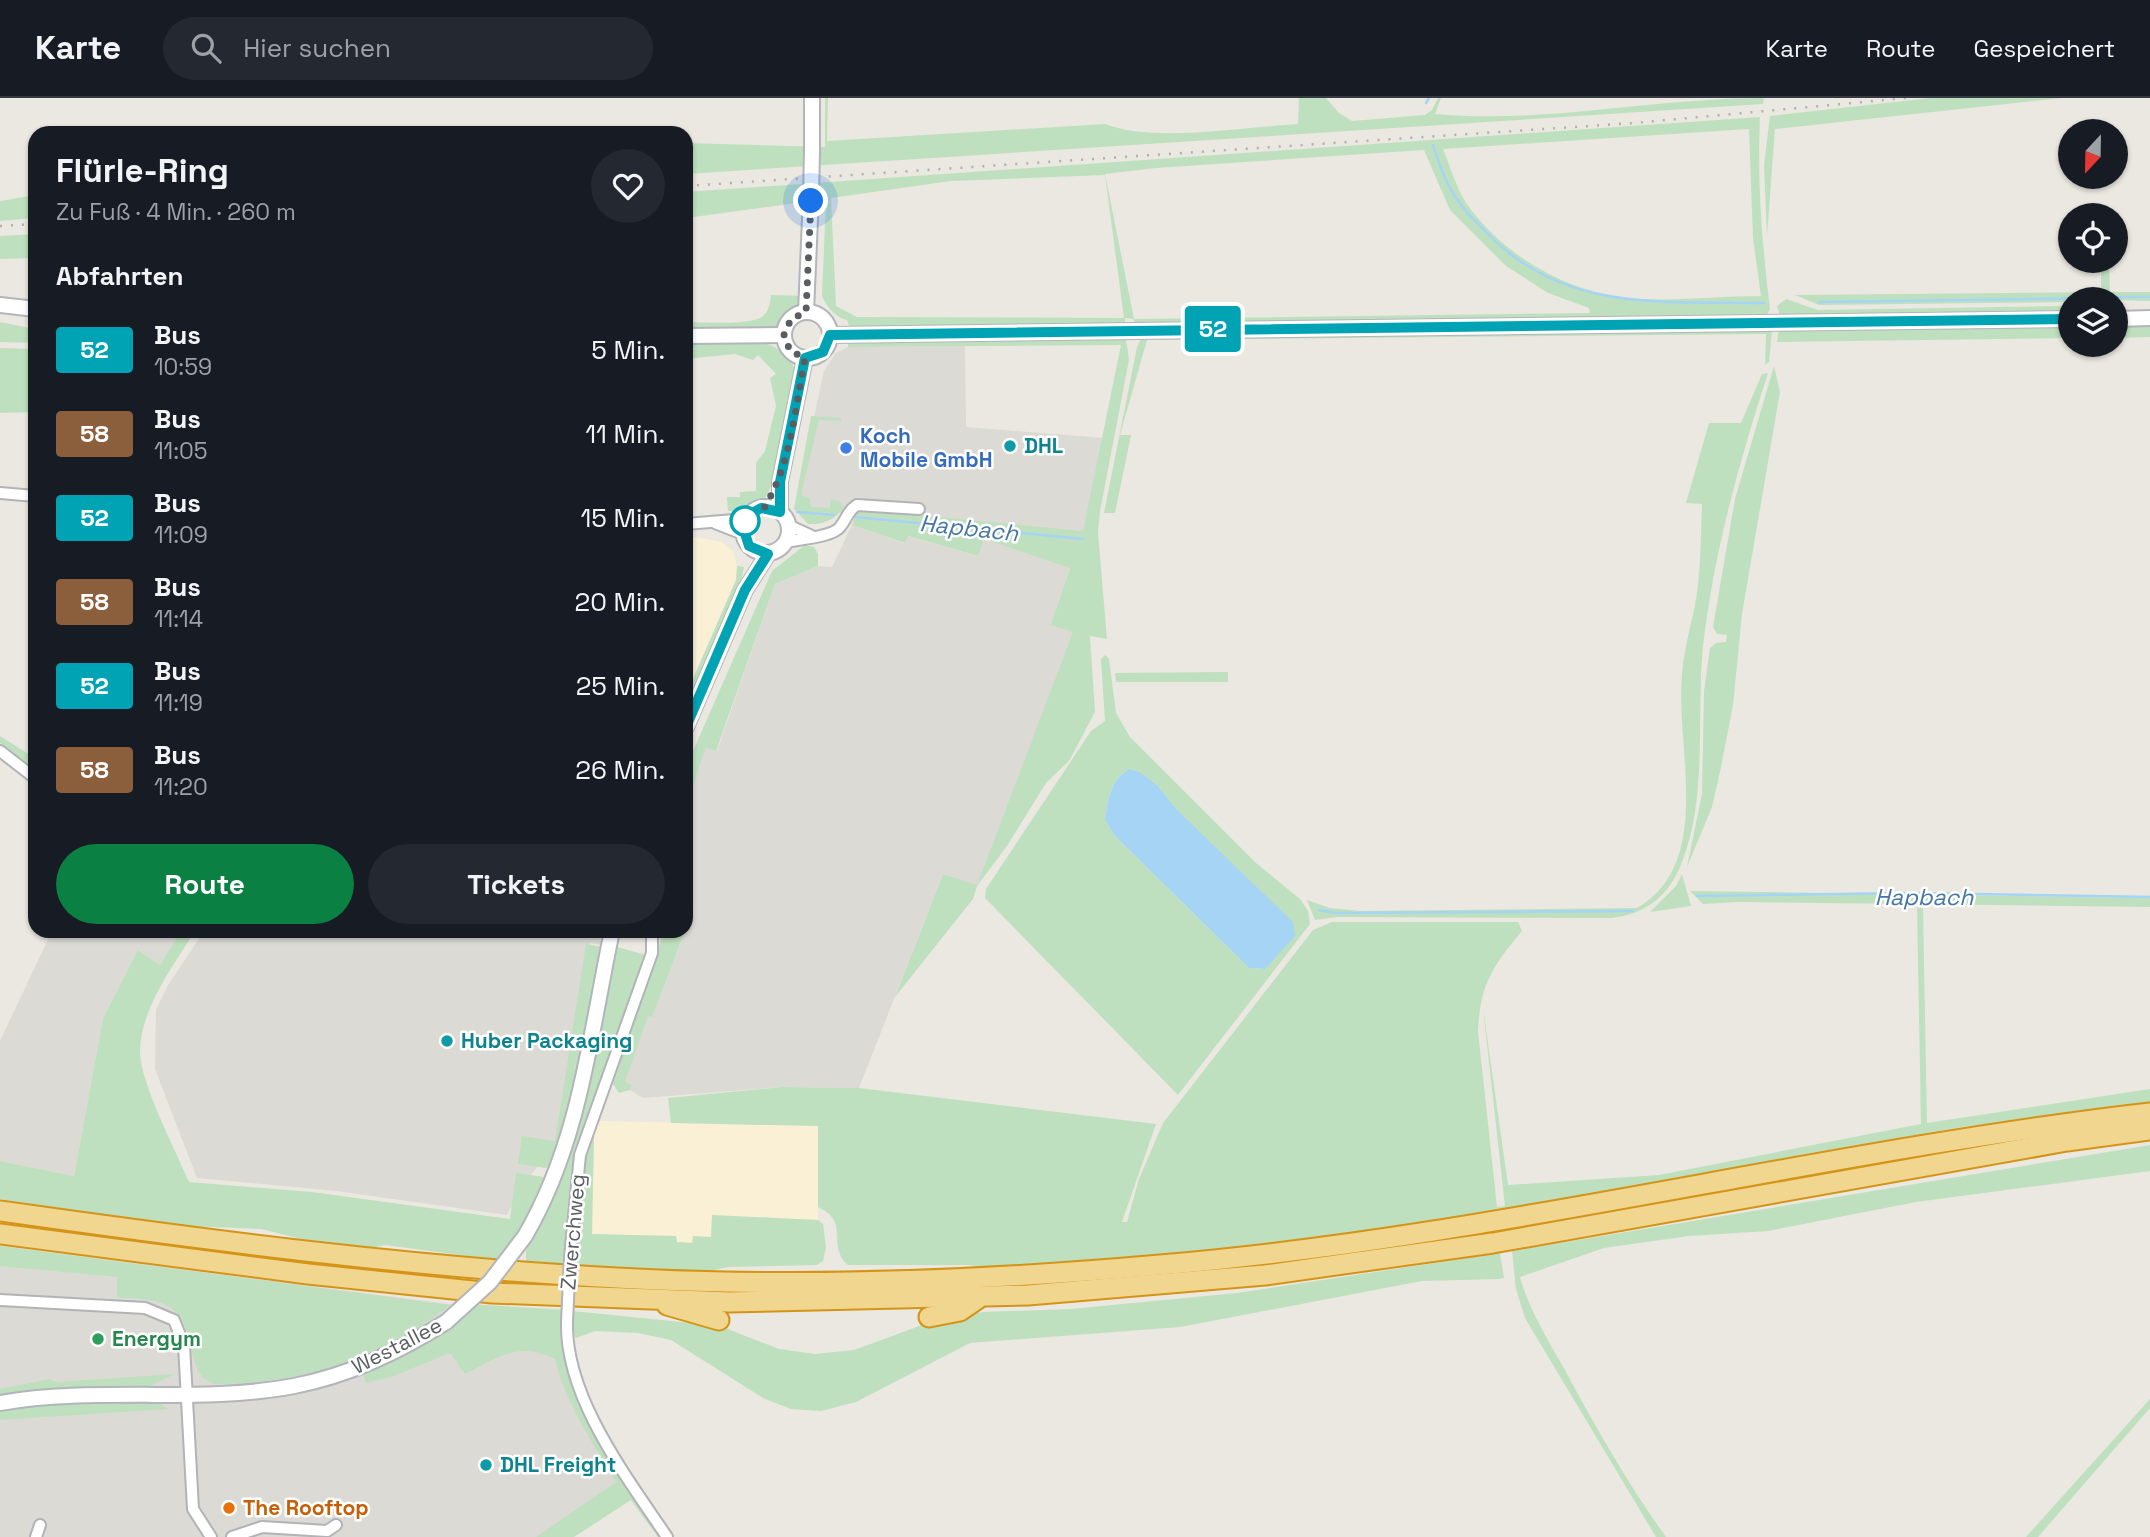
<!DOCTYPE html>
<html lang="de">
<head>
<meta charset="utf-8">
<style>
  :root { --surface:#171b24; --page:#242831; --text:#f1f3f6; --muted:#9ea1a6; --line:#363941; --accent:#0b8043 }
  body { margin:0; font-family:"Space Grotesk",sans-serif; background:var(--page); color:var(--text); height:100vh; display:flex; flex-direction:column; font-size:26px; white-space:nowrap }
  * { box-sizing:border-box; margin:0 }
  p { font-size:23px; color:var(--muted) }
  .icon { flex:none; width:38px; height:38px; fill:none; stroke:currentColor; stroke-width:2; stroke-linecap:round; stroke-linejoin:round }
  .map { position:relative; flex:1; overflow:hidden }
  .panel { position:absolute; left:28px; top:28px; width:665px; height:812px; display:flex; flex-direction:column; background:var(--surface); border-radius:21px; box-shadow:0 2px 5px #0004 }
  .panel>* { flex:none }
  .badge { padding:0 14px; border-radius:5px; font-size:24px; line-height:46px }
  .needle { width:46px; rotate:202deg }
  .tools { position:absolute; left:2058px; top:21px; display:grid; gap:14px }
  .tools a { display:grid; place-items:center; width:70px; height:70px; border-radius:50%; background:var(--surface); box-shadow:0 2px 5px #0004; font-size:35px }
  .you { position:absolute; width:35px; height:35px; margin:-18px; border:5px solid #fff; border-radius:50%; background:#1a73e8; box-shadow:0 0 0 10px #1a73e833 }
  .map>.badge { position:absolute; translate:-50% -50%; box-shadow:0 0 0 4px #fff }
  h2 { padding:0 28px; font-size:26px; line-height:63px }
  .round { display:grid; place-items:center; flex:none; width:74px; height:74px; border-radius:37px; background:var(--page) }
  .overview { display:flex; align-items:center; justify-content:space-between; height:119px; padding:0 28px }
  h1 { font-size:33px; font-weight:600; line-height:52px }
  .action { display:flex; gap:14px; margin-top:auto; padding:14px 28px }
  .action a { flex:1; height:80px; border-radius:42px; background:var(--accent); color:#fff; font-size:28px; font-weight:600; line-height:80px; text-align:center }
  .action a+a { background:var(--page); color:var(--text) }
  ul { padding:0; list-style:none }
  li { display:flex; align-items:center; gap:21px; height:84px; padding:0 28px }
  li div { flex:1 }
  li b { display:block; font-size:26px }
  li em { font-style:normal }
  li .badge { min-width:77px; font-weight:700; text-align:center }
  header { display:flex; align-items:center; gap:42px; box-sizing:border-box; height:98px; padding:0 35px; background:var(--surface); border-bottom:2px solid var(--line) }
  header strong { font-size:33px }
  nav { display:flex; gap:38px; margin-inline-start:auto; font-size:24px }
  .search { width:490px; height:63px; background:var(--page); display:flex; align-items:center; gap:18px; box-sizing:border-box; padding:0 24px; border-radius:38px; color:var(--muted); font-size:26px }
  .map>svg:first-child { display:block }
  .commercial { fill:#f9f0d6 }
  .industrial { fill:#dcdad5 }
  .green { fill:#bfe0bf; fill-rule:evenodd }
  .water { fill:#a5d4f5 }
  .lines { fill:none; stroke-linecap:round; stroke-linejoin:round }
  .stream { stroke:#a5d4f5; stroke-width:2.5 }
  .street-casing { stroke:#b1b3b7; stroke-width:14 }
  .secondary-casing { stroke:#b2b5ba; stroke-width:18 }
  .highway-casing { stroke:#d49417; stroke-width:23 }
  .street { stroke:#fff; stroke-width:10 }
  .secondary { stroke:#fff; stroke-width:14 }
  .highway { stroke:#f1d690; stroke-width:19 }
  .rail { stroke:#afb0b0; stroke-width:2.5; stroke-dasharray:2 9; stroke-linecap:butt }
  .street-bridge-casing { stroke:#b1b3b7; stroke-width:14; stroke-linecap:butt }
  .secondary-bridge-casing { stroke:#b2b5ba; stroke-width:18; stroke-linecap:butt }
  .street-bridge { stroke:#fff; stroke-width:10 }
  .secondary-bridge { stroke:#fff; stroke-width:14 }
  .line-casing { stroke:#fff; stroke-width:16 }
  .line { stroke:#00a3b4; stroke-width:10 }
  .walk { stroke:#595c60; stroke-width:7; stroke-dasharray:0 12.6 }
  .culture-dot { fill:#0f9aa8; stroke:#fff; stroke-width:2.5 }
  .shop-dot { fill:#3f7fe0; stroke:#fff; stroke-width:2.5 }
  .stop-dot { fill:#fff; stroke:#00a3b4; stroke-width:3.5 }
  .leisure-dot { fill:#2e9e5b; stroke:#fff; stroke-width:2.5 }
  .food-dot { fill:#e8710a; stroke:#fff; stroke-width:2.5 }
  .labels { text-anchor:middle; stroke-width:5; stroke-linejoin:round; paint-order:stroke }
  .shop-label { font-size:21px; font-weight:bold; fill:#366cbe; stroke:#fff; text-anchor:start }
  .culture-label { font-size:21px; font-weight:bold; fill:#0d838f; stroke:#fff; text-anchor:start }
  .street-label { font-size:21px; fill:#595c60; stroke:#fff }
  .leisure-label { font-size:21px; font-weight:bold; fill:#27864d; stroke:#fff; text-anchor:start }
  .food-label { font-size:21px; font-weight:bold; fill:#c56008; stroke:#fff; text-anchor:start }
  .water-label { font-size:23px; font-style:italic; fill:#4676a5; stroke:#fff }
</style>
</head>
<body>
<header>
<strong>Karte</strong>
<div class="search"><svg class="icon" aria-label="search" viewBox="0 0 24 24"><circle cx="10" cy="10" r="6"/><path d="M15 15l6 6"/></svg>Hier suchen</div>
<nav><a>Karte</a><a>Route</a><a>Gespeichert</a></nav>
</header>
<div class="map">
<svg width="2150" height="1439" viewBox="0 0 2150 1439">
  <rect width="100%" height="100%" fill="#eae8e0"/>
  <g class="commercial">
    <polygon points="696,439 722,444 733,453 737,468 736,482 686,597 686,441"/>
    <polygon points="600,1023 818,1028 818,1122 713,1118 712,1139 693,1145 676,1144 676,1139 663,1138 592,1136 594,1036"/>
  </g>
  <g class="industrial">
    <polygon points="965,248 966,329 1104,340 1083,433 794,411 824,273 836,255 848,249"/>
    <polygon points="852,427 904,445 907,438 977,458 984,441 1070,469 1052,527 1074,533 977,788 943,776 859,990 782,989 643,1000 630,992 631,987 624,985 648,917 652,918 694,810 686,807 686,708 706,650 717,653 775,486 818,468 832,469"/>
    <polygon points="52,833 181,833 160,867 138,852 103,920 74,1078 0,1063 0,943"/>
    <polygon points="204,833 600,833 601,847 590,845 559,1042 521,1089 507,1117 336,1093 197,1080 155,971 156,912 167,889"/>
    <polygon points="0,1148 488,1211 559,1248 622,1389 539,1439 0,1439"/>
  </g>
  <g class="green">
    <path d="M825 0H828L827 43 1105 26C1154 45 1245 29 1298 26L1299 0H1326L1339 15 1352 23 1425 17 1432 12 1438 0H1441L1435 16C1544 26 1654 0 1764 0L1763 6 686 76V45L825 49Z"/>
    <polygon points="1931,0 2062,0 1775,31 1767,138 1764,67 1770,18"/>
    <path d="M1760 19C1757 84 1762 147 1770 211L1766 218 1136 228 1133 221 1125 220V228H849L847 222C836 220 826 208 822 198L826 101 686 120V94ZM1749 31 1753 140 1761 198C1718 198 1671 204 1628 200 1564 193 1503 157 1466 105 1456 89 1450 68 1443 51ZM1424 52 1450 112 1506 168 1548 195 1589 210 1590 215 1134 221 1105 76 1156 70ZM1105 77 1124 220 857 219 836 208 831 100 951 83Z"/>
    <polygon points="35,97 35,120 0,123 0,103"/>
    <polygon points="35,136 35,160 0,161 0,138"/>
    <polygon points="2101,163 2109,163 2110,194 2150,194 2150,203 2070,201 2070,204 1819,207 1795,197 2101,194"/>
    <path d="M771 197 807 198 806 214 791 221 784 237 686 238V224C703 224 751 228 763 218 769 213 770 205 771 197Z"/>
    <polygon points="1786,201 1818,212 2070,208 2070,216 1780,218 1777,208"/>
    <polygon points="0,224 35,231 35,245 0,244"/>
    <polygon points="2116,226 2150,226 2150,239 2116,240"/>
    <polygon points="2070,227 2070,240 1777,244 1778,235 1786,229"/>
    <polygon points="1767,229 1772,233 1769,264 1765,267 1766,236 1147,242 1120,337 1131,337 1115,415 1104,415 1137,249 1141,241 1151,237"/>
    <polygon points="1117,237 1126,241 1129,262 1100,413 1098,435 1107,541 1090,538 1095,614 1069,663 1046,685 1007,748 977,788 973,801 895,899 943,776 977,787 1073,534 1051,527 1070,470 984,441 978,458 908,438 905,445 852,427 856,416 864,412 1083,433 1121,247 848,249 848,243"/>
    <path d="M686 244C721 244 780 231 795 272 794 295 778 390 762 404 756 410 742 415 734 419L733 413H728L727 399H740V394L756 393V365L765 353 776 308 770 280 776 276 758 257 753 262 735 256 686 261Z"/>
    <polygon points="0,250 35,251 35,314 0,315"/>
    <polygon points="1774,268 1780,294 1742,516 1733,607 1720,674 1712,709 1687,769 1702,696 1704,593 1710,550 1716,545 1726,544 1727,537 1717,536 1713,529 1735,401"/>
    <path d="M1768 275C1739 364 1714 454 1703 548 1696 619 1708 697 1682 764 1670 797 1646 816 1612 820L1338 819 1315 822 1307 802 1330 810 1360 813 1637 810C1715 765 1675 649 1682 576 1684 546 1695 517 1698 487 1701 460 1701 433 1702 406L1686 405 1709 325H1741L1762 276Z"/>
    <path d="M811 318 841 320V323L819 322 801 397 810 400 811 409 830 410 831 401 839 403 843 409C837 422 821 427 808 426L794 411Z"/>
    <polygon points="805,447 814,449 818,456 818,468 775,486 716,653 706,650 686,708 686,669 772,473"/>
    <polygon points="737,468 744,469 739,494 686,617 686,597 736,482"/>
    <path d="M1105 557 1109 561 1116 615 1130 639 1256 765 1300 801 1308 813 1310 826 1178 997 985 800 986 791 1091 633 1105 623 1101 561ZM1129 671 1140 674 1157 687 1177 712 1265 871 1249 870 1115 738 1105 722C1108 702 1110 682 1129 671Z"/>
    <polygon points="1228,574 1228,584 1116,584 1115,575"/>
    <polygon points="0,638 35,660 35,673 0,645"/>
    <polygon points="1682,776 1691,808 1650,814 1676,788"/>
    <polygon points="1690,793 2150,800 2150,809 1738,804 1703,806"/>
    <path d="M1917 809 1923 810 1927 1025 2150 991V1008L1968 1028 1798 1057 1779 1067 1496 1115 1224 1153 990 1171 970 1167H848C826 1147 851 1124 818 1109V1028L671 1025 668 1000 782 989 859 990 1156 1026 1122 1124H1127L1139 1081 1163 1025 1313 832 1332 824H1518L1522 833C1493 868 1480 886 1478 933L1497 1109 1505 1108 1483 910 1508 1087 1659 1077 1921 1026Z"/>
    <path d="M181 833H192L191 839C171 871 141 912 140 952 139 983 176 1053 189 1084L312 1094 510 1121 516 1075 544 1079 546 1087 517 1138 497 1162 385 1147 354 1154 261 1131 160 1127 0 1101V1063L74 1078 103 920 138 852 160 867Z"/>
    <polygon points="664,833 685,833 652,919 648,918 625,984 632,987 630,992 619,995 613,986"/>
    <polygon points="586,846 602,849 578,985 554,1066 546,1070 518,1066 522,1038 555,1043"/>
    <polygon points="617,849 646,857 577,1058 566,1169 526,1167 526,1153 555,1090 588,986"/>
    <path d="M594 1036 592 1136 676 1138 677 1144 692 1145 693 1138 711 1139 712 1117 818 1122 823 1126 826 1149 823 1163 817 1167 728 1169 700 1175 577 1170C576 1126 575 1076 594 1036Z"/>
    <path d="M2150 1047V1073L1916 1104 1768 1133 1689 1138 1604 1150 1520 1179C1529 1212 1548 1242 1565 1272 1596 1330 1628 1386 1666 1439H1656L1525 1220 1516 1191 1512 1153Z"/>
    <path d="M0 1148 450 1207C382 1262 303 1285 216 1286 182 1279 201 1225 166 1207 153 1200 131 1201 117 1199V1179L0 1168Z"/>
    <polygon points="1500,1155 1504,1180 1499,1181 1422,1183 1180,1229 970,1245 856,1304 821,1313 791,1311 763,1300 671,1242 638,1235 595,1233 576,1240 572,1236 573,1213 720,1228 779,1251 815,1256 854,1252 933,1223 983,1214 1071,1211 1237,1195"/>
    <path d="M468 1206 568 1212 577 1290 667 1439H658L631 1402 574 1439H536L616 1384C593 1345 566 1307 555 1261 517 1243 500 1259 465 1276L450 1255 391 1279 366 1285 361 1269Z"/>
    <polygon points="175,1276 150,1288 0,1299 0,1291 49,1281 56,1284"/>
    <polygon points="2150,1301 2150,1310 2038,1439 2026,1439"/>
    <polygon points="159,1305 168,1311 0,1322 0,1311 48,1306"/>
  </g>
  <path class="water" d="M1129 671 1140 674 1157 687 1177 712 1293 824 1295 838 1265 871 1249 870 1115 738 1105 722C1108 702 1110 682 1129 671Z"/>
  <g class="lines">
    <g class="stream">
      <polyline points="1426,5 1429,0"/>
      <path d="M1433 47C1447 91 1455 104 1488 136 1565 215 1662 203 1764 205"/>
      <polyline points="2114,199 2150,199"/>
      <polyline points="1819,204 2097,200"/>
      <polyline points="797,414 834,417"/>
      <polyline points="855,419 1083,441"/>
      <polyline points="1697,798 1910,795 2150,799"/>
      <polyline points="1319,812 1337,815 1633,813"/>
    </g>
    <g class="street-casing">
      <g id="street">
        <polyline points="0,395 35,398"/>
        <polyline points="715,425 743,436"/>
        <polyline points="686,426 746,421"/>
        <polyline points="788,427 812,438"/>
        <path d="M786 444C799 441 833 439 840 429 847 421 847 413 857 407L919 411"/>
        <polyline points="0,653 35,680"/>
        <polyline points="570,1159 580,1057 652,855 652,833"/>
        <polyline points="0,1202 145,1210 174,1222 184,1247 193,1411 211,1439"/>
        <path d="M567 1224C565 1299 626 1378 667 1439"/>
        <polyline points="36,1439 40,1427"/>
        <polyline points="232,1439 262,1429 327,1433 336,1427"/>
      </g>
    </g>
    <g class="secondary-casing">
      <g id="secondary">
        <polyline points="812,53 812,0"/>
        <polyline points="0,207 35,211"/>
        <polyline points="806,214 811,98"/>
        <circle cx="807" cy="237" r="23"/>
        <polyline points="2116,221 2150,220"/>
        <polyline points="830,237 2070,221"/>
        <polyline points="686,238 784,237"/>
        <circle cx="766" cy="432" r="23"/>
        <polyline points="780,414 780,384 805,260"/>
        <polyline points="686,629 745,492 768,456"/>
        <path d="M525 1138C580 1044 590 937 612 833"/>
        <path d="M0 1305C96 1288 200 1306 294 1288 350 1277 398 1254 446 1224"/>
      </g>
    </g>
    <g class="highway-casing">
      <g id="highway">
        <path d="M0 1113C205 1142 410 1169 617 1180 797 1190 980 1183 1160 1167 1494 1139 1818 1053 2150 1015"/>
        <polyline points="0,1136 308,1176 492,1195 729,1204 1028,1197 1265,1177 1493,1145 2067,1043 2150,1032"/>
        <polyline points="667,1207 719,1222"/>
        <polyline points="929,1219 960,1213 979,1200"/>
      </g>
    </g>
    <use href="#street" class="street"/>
    <use href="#secondary" class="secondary"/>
    <use href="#highway" class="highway"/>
    <g class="rail">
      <polyline points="686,88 1634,25 1907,0"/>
      <polyline points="0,128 35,126"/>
    </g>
    <g class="street-bridge-casing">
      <polyline id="street-bridge" points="567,1224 570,1159"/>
    </g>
    <g class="secondary-bridge-casing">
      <g id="secondary-bridge">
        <polyline points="811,98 812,53"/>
        <polyline points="446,1224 490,1184 525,1138"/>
      </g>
    </g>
    <use href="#street-bridge" class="street-bridge"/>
    <use href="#secondary-bridge" class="secondary-bridge"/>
  </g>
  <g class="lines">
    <g class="line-casing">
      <polyline id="line" points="686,629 745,492 768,456 749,448 743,429 749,417 761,410 780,414 780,384 805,260 823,254 830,237 2070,221"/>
    </g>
    <use href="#line" class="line"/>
    <path class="walk" d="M745 423 754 413 764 410C791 366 795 311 805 260L790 253 784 237 791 221 806 214 811 103"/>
  </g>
  <g class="culture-dot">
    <circle cx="1010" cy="348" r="7"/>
    <circle cx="447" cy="943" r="7"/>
    <circle cx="486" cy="1367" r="7"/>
  </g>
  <circle class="shop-dot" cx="846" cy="350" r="7"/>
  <circle class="stop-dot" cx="745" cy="423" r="14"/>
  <circle class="leisure-dot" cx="98" cy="1241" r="7"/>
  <circle class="food-dot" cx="229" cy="1410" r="7"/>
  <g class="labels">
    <g class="shop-label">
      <text x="860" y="345">Koch<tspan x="860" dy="24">Mobile GmbH</tspan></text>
    </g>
    <g class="culture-label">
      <text x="1024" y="355">DHL</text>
      <text x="461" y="950">Huber Packaging</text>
      <text x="500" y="1374">DHL Freight</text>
    </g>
    <g class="street-label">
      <text transform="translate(573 1134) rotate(-85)" y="7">Zwerchweg</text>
      <text transform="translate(397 1248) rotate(-27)" y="7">Westallee</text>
    </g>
    <g class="leisure-label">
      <text x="112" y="1248">Energym</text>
    </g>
    <g class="food-label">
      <text x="243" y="1417">The Rooftop</text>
    </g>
    <g class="water-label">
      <text transform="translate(969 430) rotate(6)" y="8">Hapbach</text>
      <text x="1924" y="807">Hapbach</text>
    </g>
  </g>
</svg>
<div class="tools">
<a><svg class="needle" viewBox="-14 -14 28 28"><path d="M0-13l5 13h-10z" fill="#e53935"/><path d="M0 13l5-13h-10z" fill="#9ea1a6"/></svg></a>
<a><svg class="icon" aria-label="locate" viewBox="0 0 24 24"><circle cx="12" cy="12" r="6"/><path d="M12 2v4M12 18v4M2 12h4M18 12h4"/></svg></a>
<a><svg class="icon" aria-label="layers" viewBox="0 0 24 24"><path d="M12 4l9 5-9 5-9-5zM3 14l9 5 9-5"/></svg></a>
</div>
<div class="you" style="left:811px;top:103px"></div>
<b class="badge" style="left:1213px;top:231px;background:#00a3b4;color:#fff">52</b>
<section class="panel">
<div class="overview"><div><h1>Flürle-Ring</h1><p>Zu Fuß · 4 Min. · 260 m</p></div><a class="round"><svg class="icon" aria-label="heart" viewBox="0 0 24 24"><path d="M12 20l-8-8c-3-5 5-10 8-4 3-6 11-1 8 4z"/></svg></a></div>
<h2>Abfahrten</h2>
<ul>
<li><span class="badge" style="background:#00a3b4;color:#fff">52</span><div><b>Bus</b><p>10:59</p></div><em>5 Min.</em></li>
<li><span class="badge" style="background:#8b5e3c;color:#fff">58</span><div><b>Bus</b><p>11:05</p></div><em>11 Min.</em></li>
<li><span class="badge" style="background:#00a3b4;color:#fff">52</span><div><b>Bus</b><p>11:09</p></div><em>15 Min.</em></li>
<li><span class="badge" style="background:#8b5e3c;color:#fff">58</span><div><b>Bus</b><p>11:14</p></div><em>20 Min.</em></li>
<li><span class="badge" style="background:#00a3b4;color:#fff">52</span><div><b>Bus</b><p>11:19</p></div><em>25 Min.</em></li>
<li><span class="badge" style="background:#8b5e3c;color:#fff">58</span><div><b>Bus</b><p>11:20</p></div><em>26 Min.</em></li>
</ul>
<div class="action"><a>Route</a><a>Tickets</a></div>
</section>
</div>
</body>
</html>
